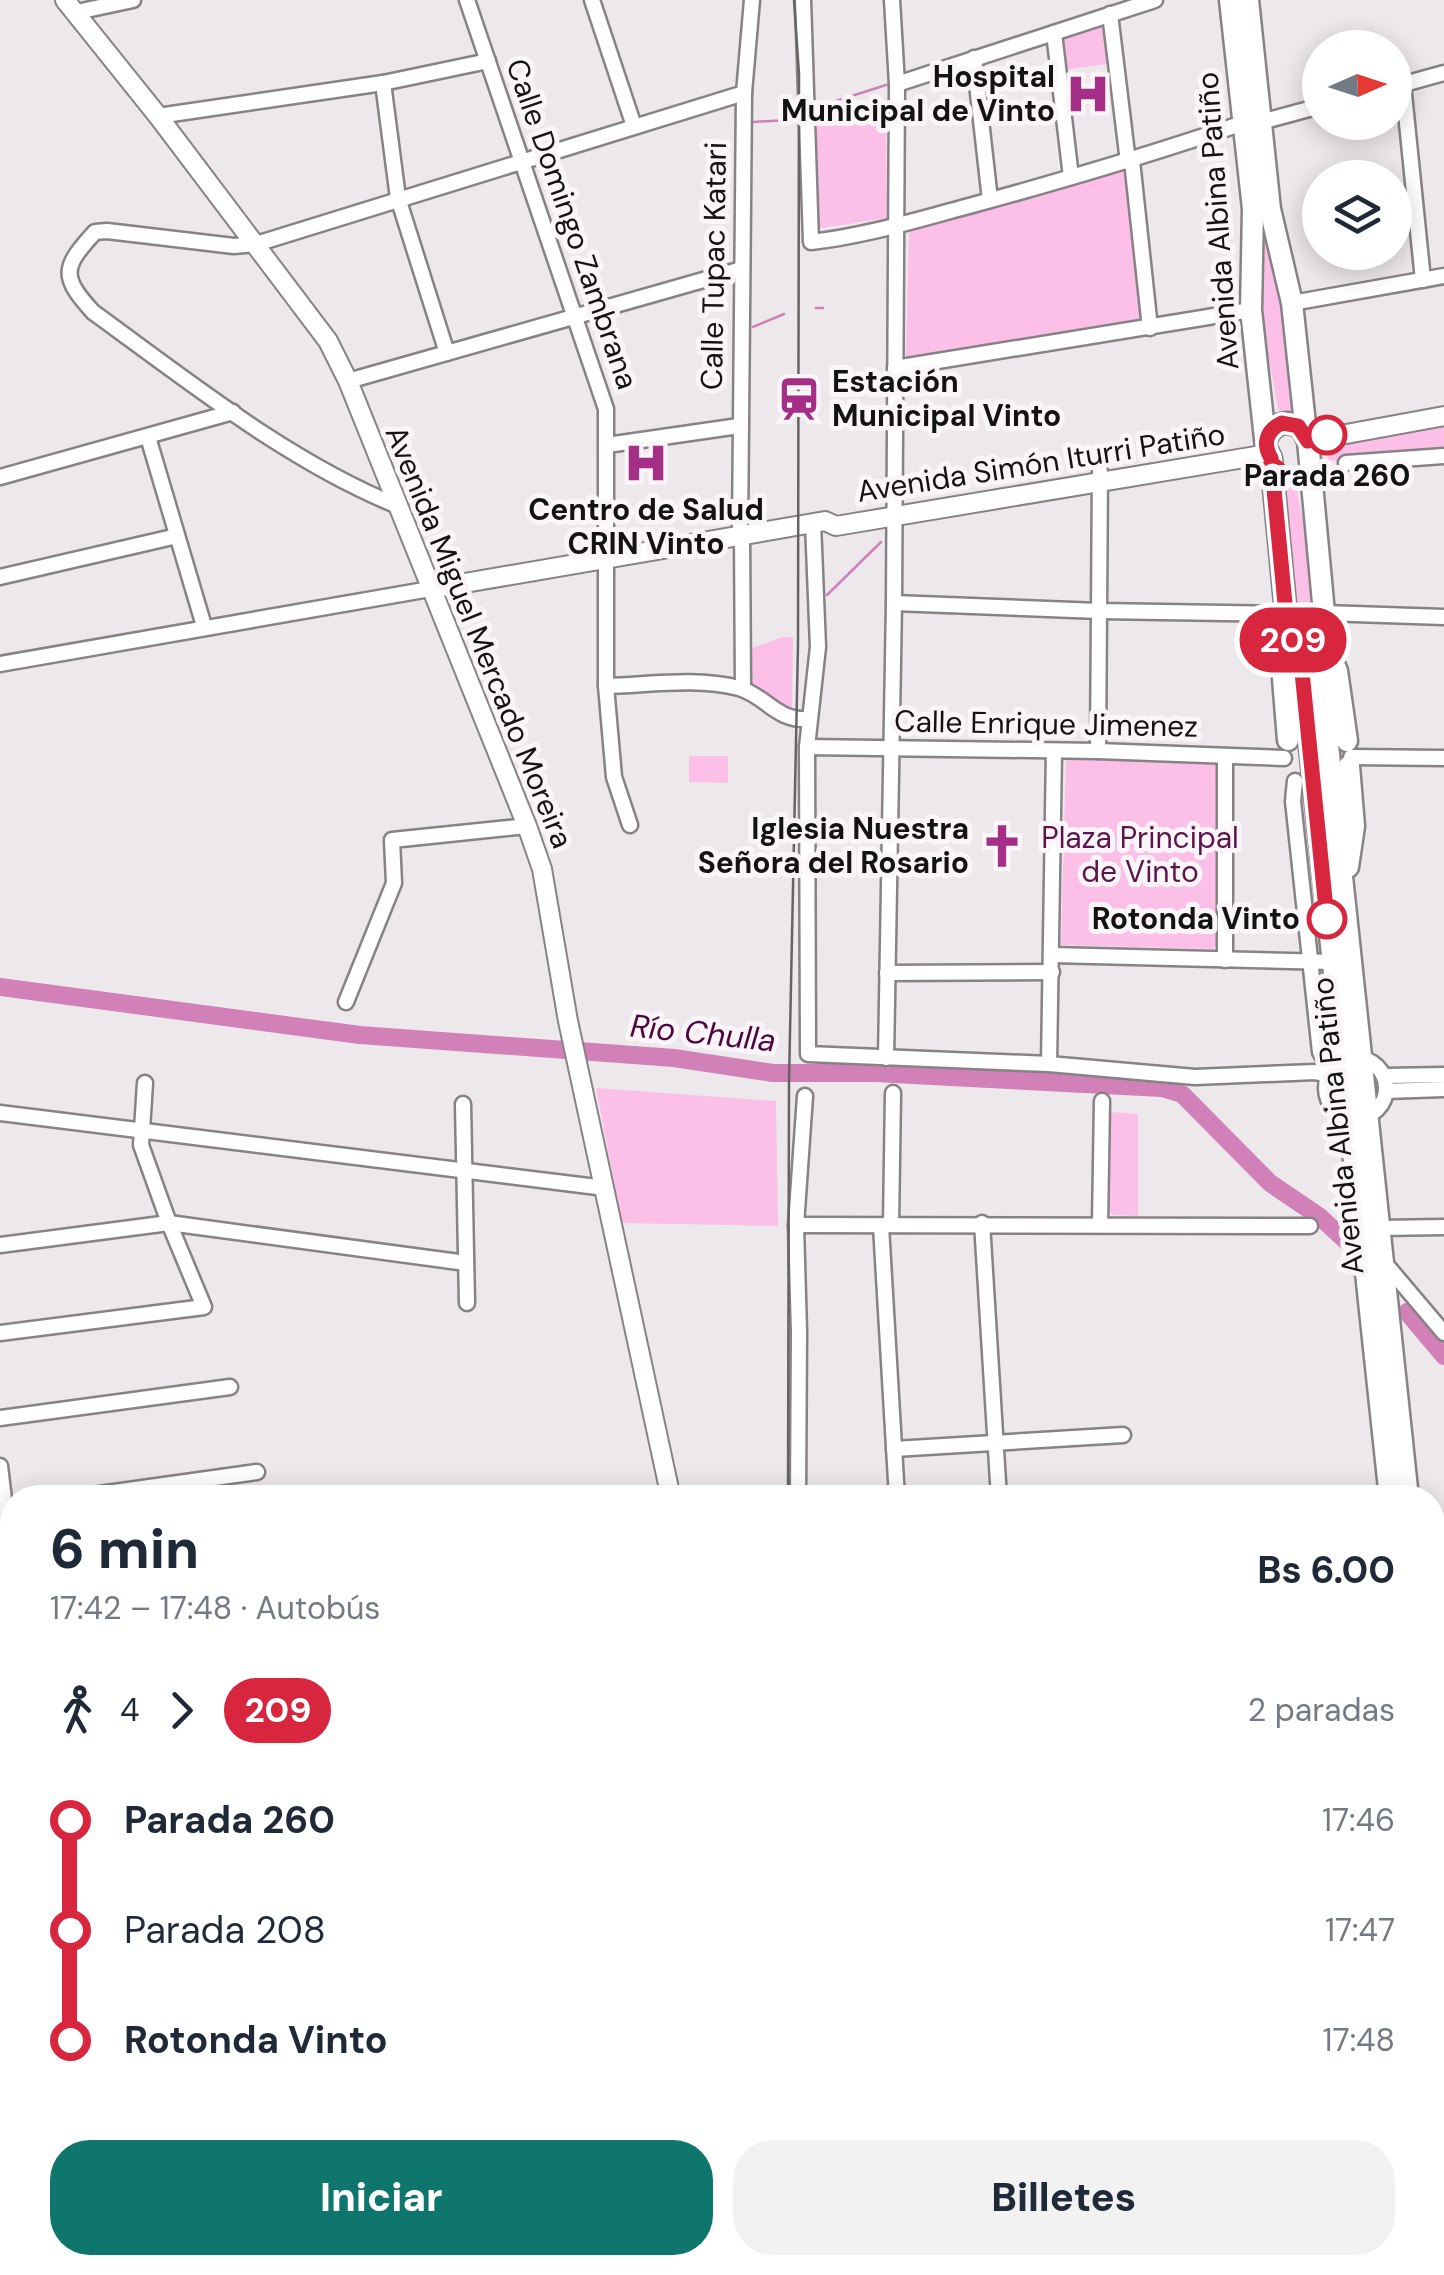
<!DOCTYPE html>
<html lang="es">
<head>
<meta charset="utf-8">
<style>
  :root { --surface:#fff; --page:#f2f2f3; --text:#1f2937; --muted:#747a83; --accent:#0f766e }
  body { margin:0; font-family:"DM Sans",sans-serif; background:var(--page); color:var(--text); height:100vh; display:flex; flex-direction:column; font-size:38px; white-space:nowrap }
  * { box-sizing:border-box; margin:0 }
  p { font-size:32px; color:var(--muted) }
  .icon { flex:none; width:55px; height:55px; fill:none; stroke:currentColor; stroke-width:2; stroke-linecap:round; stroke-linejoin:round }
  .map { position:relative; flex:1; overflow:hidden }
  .panel { position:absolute; left:0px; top:1485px; width:1445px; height:790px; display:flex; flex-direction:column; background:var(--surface); border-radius:40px 40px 0 0; box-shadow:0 5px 25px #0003 }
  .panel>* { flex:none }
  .badge { padding:0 20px; border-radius:32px; font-size:35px; line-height:65px }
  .needle { width:65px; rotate:87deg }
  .controls { position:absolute; left:1302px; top:30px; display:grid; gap:20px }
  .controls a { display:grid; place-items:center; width:110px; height:110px; border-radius:50%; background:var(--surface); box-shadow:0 5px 25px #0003; font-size:50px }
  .map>.badge { position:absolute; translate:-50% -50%; box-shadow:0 0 0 5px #fff }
  .legs { display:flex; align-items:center; gap:15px; height:110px; padding:0 50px; font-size:32px }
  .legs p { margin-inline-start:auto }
  .overview { display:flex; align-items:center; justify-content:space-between; height:170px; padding:0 50px }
  h1 { font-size:55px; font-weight:800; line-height:75px }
  .button { display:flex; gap:20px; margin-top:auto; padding:20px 50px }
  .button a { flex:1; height:115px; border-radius:40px; background:var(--accent); color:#fff; font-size:40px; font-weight:800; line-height:115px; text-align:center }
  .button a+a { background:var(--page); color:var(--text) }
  ul { padding:0 50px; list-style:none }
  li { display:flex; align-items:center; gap:35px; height:110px; font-size:38px }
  li i { display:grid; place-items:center; width:15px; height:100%; margin:0 12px; background:currentColor }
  li i::after { content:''; width:25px; height:25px; margin:-12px; border:8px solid; border-radius:50%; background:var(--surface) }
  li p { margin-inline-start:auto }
  li:first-child i { background:linear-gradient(#0000 50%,currentColor 0) }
  li:last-child i { background:linear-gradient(currentColor 50%,#0000 0) }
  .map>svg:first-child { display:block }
  .green { fill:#fcbfe7 }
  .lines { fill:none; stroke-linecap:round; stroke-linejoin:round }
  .stream { stroke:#d280b8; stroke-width:2.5 }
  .river { stroke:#d280b8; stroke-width:18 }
  .minor-casing { stroke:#878285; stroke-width:19 }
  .major-casing { stroke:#878285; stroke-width:22 }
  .highway-casing { stroke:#878285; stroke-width:25 }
  .minor { stroke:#fff; stroke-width:14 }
  .major { stroke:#fff; stroke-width:18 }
  .highway { stroke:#fff; stroke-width:20 }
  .tram { stroke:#666365; stroke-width:2.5 }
  .line-1-casing { stroke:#fff; stroke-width:22 }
  .line-1 { stroke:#d7263d; stroke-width:15 }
  .stop-1-dot { fill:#fff; stroke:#d7263d; stroke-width:5 }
  .labels { text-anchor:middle; stroke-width:10; stroke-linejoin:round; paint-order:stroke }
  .poi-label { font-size:30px; font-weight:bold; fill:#141314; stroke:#faf5f9; text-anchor:end }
  .street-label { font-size:30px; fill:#141314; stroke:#faf5f9 }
  .stop-label { font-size:30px; font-weight:bold; fill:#141314; stroke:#faf5f9 }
  .park-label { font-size:30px; fill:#5d144b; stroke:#faf5f9 }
  .water-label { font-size:32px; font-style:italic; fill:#50043f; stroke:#faf5f9 }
</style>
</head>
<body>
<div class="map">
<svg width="1444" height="2275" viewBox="0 0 1444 2275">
  <rect width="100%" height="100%" fill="#ede8eb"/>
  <g class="green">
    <polygon points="1102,26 1108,64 1062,70 1058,39"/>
    <polygon points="815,117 886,118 887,218 815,229"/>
    <polygon points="1127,168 1143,324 908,358 906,356 909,229"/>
    <polygon points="1261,209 1282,305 1292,413 1279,414 1265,338 1260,282"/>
    <polygon points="1444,423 1444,452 1328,461 1327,447 1336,443"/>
    <polygon points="1281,474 1294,474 1307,543 1313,603 1312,675 1294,604"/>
    <polygon points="783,637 793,637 792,715 750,685 749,649"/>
    <polygon points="689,756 728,756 728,783 689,782"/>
    <polygon points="1066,756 1213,760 1218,765 1217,945 1212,949 1061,945"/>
    <polygon points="596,1088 776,1101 778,1226 622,1223"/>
    <polygon points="1111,1112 1138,1114 1138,1216 1112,1215 1109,1211 1108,1116"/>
    <polygon points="1194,2263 1361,2263 1362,2275 1195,2275"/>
  </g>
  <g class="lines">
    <g class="stream">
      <polyline points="814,108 886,85"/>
      <polyline points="752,122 789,120"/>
      <polyline points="816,308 823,308"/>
      <polyline points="753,327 784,314"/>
      <polyline points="827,595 881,542"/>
      <polyline points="0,1780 12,1784"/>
      <polyline points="272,2275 274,2262"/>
    </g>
    <g class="river">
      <polyline points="0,987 360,1035 674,1058 773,1073 875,1073 1162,1088 1182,1094 1270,1183 1320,1217 1345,1240"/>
      <polyline points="1407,1312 1444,1356"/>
    </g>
    <g class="minor-casing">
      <g id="minor">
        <polyline points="467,0 606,409 606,686 614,777 630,825"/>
        <polyline points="592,0 634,126"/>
        <path d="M803 0 811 242C865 236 916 220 969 206 1061 181 1152 154 1243 123"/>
        <polyline points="77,12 133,0"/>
        <polyline points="1110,14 1128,162"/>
        <polyline points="1054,33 1071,177"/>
        <polyline points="974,58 990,200"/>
        <polyline points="383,83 398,198 447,353"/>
        <polyline points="897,84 1155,0"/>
        <polyline points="1403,84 1423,280"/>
        <polyline points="1397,86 1444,73"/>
        <polyline points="158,116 383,83 488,61"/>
        <polyline points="1261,122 1320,106"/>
        <polyline points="1132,161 1150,328"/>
        <polyline points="1292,303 1444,276"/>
        <polyline points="895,368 1251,310"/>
        <polyline points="348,381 742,269"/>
        <polyline points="148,437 204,626"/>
        <polyline points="607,445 739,426"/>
        <polyline points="1346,463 1444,456"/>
        <polyline points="0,477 233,412"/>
        <path d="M398 506C289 462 188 381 93 312 60 276 63 267 95 232L107 231 234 246 256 244 744 93"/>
        <polyline points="813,523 818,647 807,747 808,1054 1049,1064 1195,1077 1315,1072 1328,1075"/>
        <polyline points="740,533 744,93 752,0"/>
        <polyline points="742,533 743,689"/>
        <polyline points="0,577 177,536"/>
        <polyline points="894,603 1099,611 1286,614"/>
        <polyline points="1324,613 1444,617"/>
        <polyline points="0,664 430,589"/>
        <path d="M606 686C649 685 696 677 739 688 766 696 776 721 808 719"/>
        <polyline points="807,747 1098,751 1284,758"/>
        <polyline points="1098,751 1100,471"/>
        <polyline points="1351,757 1444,758"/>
        <polyline points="1295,781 1293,801 1320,1052 1331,1070"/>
        <polyline points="1052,955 1332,962"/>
        <polyline points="1225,960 1225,756"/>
        <polyline points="887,973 1052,972"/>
        <polyline points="346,1002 394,883 392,840 527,826"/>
        <circle cx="1356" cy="1088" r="30"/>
        <polyline points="886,1058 894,603 897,84 892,0"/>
        <polyline points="1049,1064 1054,751"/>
        <polyline points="1384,1076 1444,1075"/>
        <polyline points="1386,1091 1444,1089"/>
        <polyline points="463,1104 467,1303"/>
        <polyline points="0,1113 605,1188"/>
        <polyline points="982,1223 999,1498"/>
        <polyline points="1100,1224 1102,1101"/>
        <polyline points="796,1225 1310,1226"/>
        <polyline points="891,1225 893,1093"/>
        <polyline points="881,1226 897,1498"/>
        <polyline points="1379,1228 1444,1227"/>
        <polyline points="0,1245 169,1223 466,1263"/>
        <polyline points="1383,1261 1444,1333"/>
        <polyline points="0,1333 204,1307 169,1223 141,1145 145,1083"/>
        <polyline points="0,1418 230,1387"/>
        <polyline points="894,1449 1123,1435"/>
        <polyline points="0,1466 12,1566"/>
        <polyline points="71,1498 257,1472"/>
        <polyline points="798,1498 799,1332 796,1225 805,1096"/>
        <polyline points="0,1790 12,1794"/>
        <polyline points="0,1856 12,1853"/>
        <polyline points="0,1954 12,1952"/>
        <polyline points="1432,2139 1444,2139"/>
        <polyline points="0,2208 12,2207"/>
        <polyline points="286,2262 288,2271"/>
        <polyline points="477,2262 477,2275"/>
        <polyline points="1077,2262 1079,2275"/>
        <polyline points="1190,2262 1191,2275"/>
        <polyline points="493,2275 493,2262"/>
      </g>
    </g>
    <g class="major-casing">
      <g id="major">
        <polyline points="65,0 158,116 328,341 348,381 527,826 542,869 568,1021 671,1498"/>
        <polyline points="1308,441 1444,416"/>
        <polyline points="430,589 825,521 836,526 1268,454"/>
        <polyline points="788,2262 788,2275"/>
      </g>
    </g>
    <g class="highway-casing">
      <g id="highway">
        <polyline points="1230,0 1253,209 1251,310 1266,448 1271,458 1286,614 1302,673 1390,1498"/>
        <polyline points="1248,0 1270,209 1292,303 1306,433"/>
        <path d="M1267 437C1275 422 1289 419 1302 429L1308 441 1324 613 1321 671 1326 726 1408 1498"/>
        <polyline points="1325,642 1337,671 1347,741"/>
        <polyline points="1288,740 1282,666 1292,637"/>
        <polyline points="1348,867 1354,826 1349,766"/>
        <polyline points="1432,1723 1444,1830"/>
        <polyline points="1432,1892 1444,1998"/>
      </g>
    </g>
    <use href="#minor" class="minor"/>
    <use href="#major" class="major"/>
    <use href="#highway" class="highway"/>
    <g class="tram">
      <polyline points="788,1498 789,1082 798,644 799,74 794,0"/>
      <polyline points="483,2262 483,2275"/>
    </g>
  </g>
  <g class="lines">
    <g class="line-1-casing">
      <path id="line-1" d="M1327 435 1308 441 1298 426 1282 423C1267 430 1262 443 1271 458L1286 614 1302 672 1327 919"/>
    </g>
    <use href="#line-1" class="line-1"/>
  </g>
  <defs>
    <g id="hospital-bare" transform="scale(3.45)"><path d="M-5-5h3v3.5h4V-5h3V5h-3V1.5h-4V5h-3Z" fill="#a52f87" stroke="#faf5f9" stroke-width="2.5" paint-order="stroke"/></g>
    <g id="station-bare" transform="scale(3.45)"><path d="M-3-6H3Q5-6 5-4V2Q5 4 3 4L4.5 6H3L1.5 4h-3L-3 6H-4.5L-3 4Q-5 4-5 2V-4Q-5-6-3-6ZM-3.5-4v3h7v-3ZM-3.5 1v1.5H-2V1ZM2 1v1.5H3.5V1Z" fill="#a52f87" stroke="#faf5f9" stroke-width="2.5" paint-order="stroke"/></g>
    <g id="church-bare" transform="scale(3.45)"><path d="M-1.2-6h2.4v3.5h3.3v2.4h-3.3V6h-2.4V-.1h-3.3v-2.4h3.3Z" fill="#a52f87" stroke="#faf5f9" stroke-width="2.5" paint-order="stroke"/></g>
  </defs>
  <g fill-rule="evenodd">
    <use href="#hospital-bare" x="1088" y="94"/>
    <use href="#station-bare" x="799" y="399"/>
    <use href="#hospital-bare" x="646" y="463"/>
    <use href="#church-bare" x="1002" y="846"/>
  </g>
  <g class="stop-1-dot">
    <circle cx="1327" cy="435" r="18"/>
    <circle cx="1273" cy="473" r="12"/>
    <circle cx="1327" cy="919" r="18"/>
  </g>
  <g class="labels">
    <g class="poi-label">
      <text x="1055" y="87">Hospital<tspan x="1055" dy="34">Municipal de Vinto</tspan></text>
      <text x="832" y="392" text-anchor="start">Estación<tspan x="832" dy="34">Municipal Vinto</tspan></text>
      <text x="646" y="520" text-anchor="middle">Centro de Salud<tspan x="646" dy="34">CRIN Vinto</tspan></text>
      <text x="969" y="839">Iglesia Nuestra<tspan x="969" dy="34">Señora del Rosario</tspan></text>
    </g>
    <g class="street-label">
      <text transform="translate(1218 221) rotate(-94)" y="10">Avenida Albina Patiño</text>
      <text transform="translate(572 224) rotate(71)" y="10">Calle Domingo Zambrana</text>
      <text transform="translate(714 266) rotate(-89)" y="10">Calle Tupac Katari</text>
      <text transform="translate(1041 463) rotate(-9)" y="10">Avenida Simón Iturri Patiño</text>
      <text transform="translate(479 637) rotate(68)" y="10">Avenida Miguel Mercado Moreira</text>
      <text transform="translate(1046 724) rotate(1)" y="10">Calle Enrique Jimenez</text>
      <text transform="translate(1338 1126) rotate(-96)" y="10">Avenida Albina Patiño</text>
    </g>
    <g class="stop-label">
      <text x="1327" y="486">Parada 260</text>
      <text x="1300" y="929" text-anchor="end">Rotonda Vinto</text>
    </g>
    <g class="park-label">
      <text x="1140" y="848">Plaza Principal<tspan x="1140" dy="34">de Vinto</tspan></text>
    </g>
    <g class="water-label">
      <text transform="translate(703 1033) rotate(6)" y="11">Río Chulla</text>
    </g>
  </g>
</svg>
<div class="controls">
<a><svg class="needle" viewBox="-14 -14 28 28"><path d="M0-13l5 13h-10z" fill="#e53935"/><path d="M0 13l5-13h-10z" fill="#747a83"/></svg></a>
<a><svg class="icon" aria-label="layers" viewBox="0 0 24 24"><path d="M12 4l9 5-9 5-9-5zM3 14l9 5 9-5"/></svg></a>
</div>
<b class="badge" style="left:1293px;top:640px;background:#d7263d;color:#fff">209</b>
<section class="panel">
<div class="overview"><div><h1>6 min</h1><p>17:42 – 17:48 · Autobús</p></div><b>Bs 6.00</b></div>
<div class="legs"><svg class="icon" aria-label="walk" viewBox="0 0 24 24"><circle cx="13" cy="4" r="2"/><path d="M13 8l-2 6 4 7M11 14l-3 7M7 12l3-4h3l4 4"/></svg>4<svg class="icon" aria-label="forward" viewBox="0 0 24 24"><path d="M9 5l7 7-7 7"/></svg><b class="badge" style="background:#d7263d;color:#fff">209</b><p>2 paradas</p></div>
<ul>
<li><i style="color:#d7263d"></i><b>Parada 260</b><p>17:46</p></li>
<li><i style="color:#d7263d"></i><span>Parada 208</span><p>17:47</p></li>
<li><i style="color:#d7263d"></i><b>Rotonda Vinto</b><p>17:48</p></li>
</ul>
<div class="button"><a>Iniciar</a><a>Billetes</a></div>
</section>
</div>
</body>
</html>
